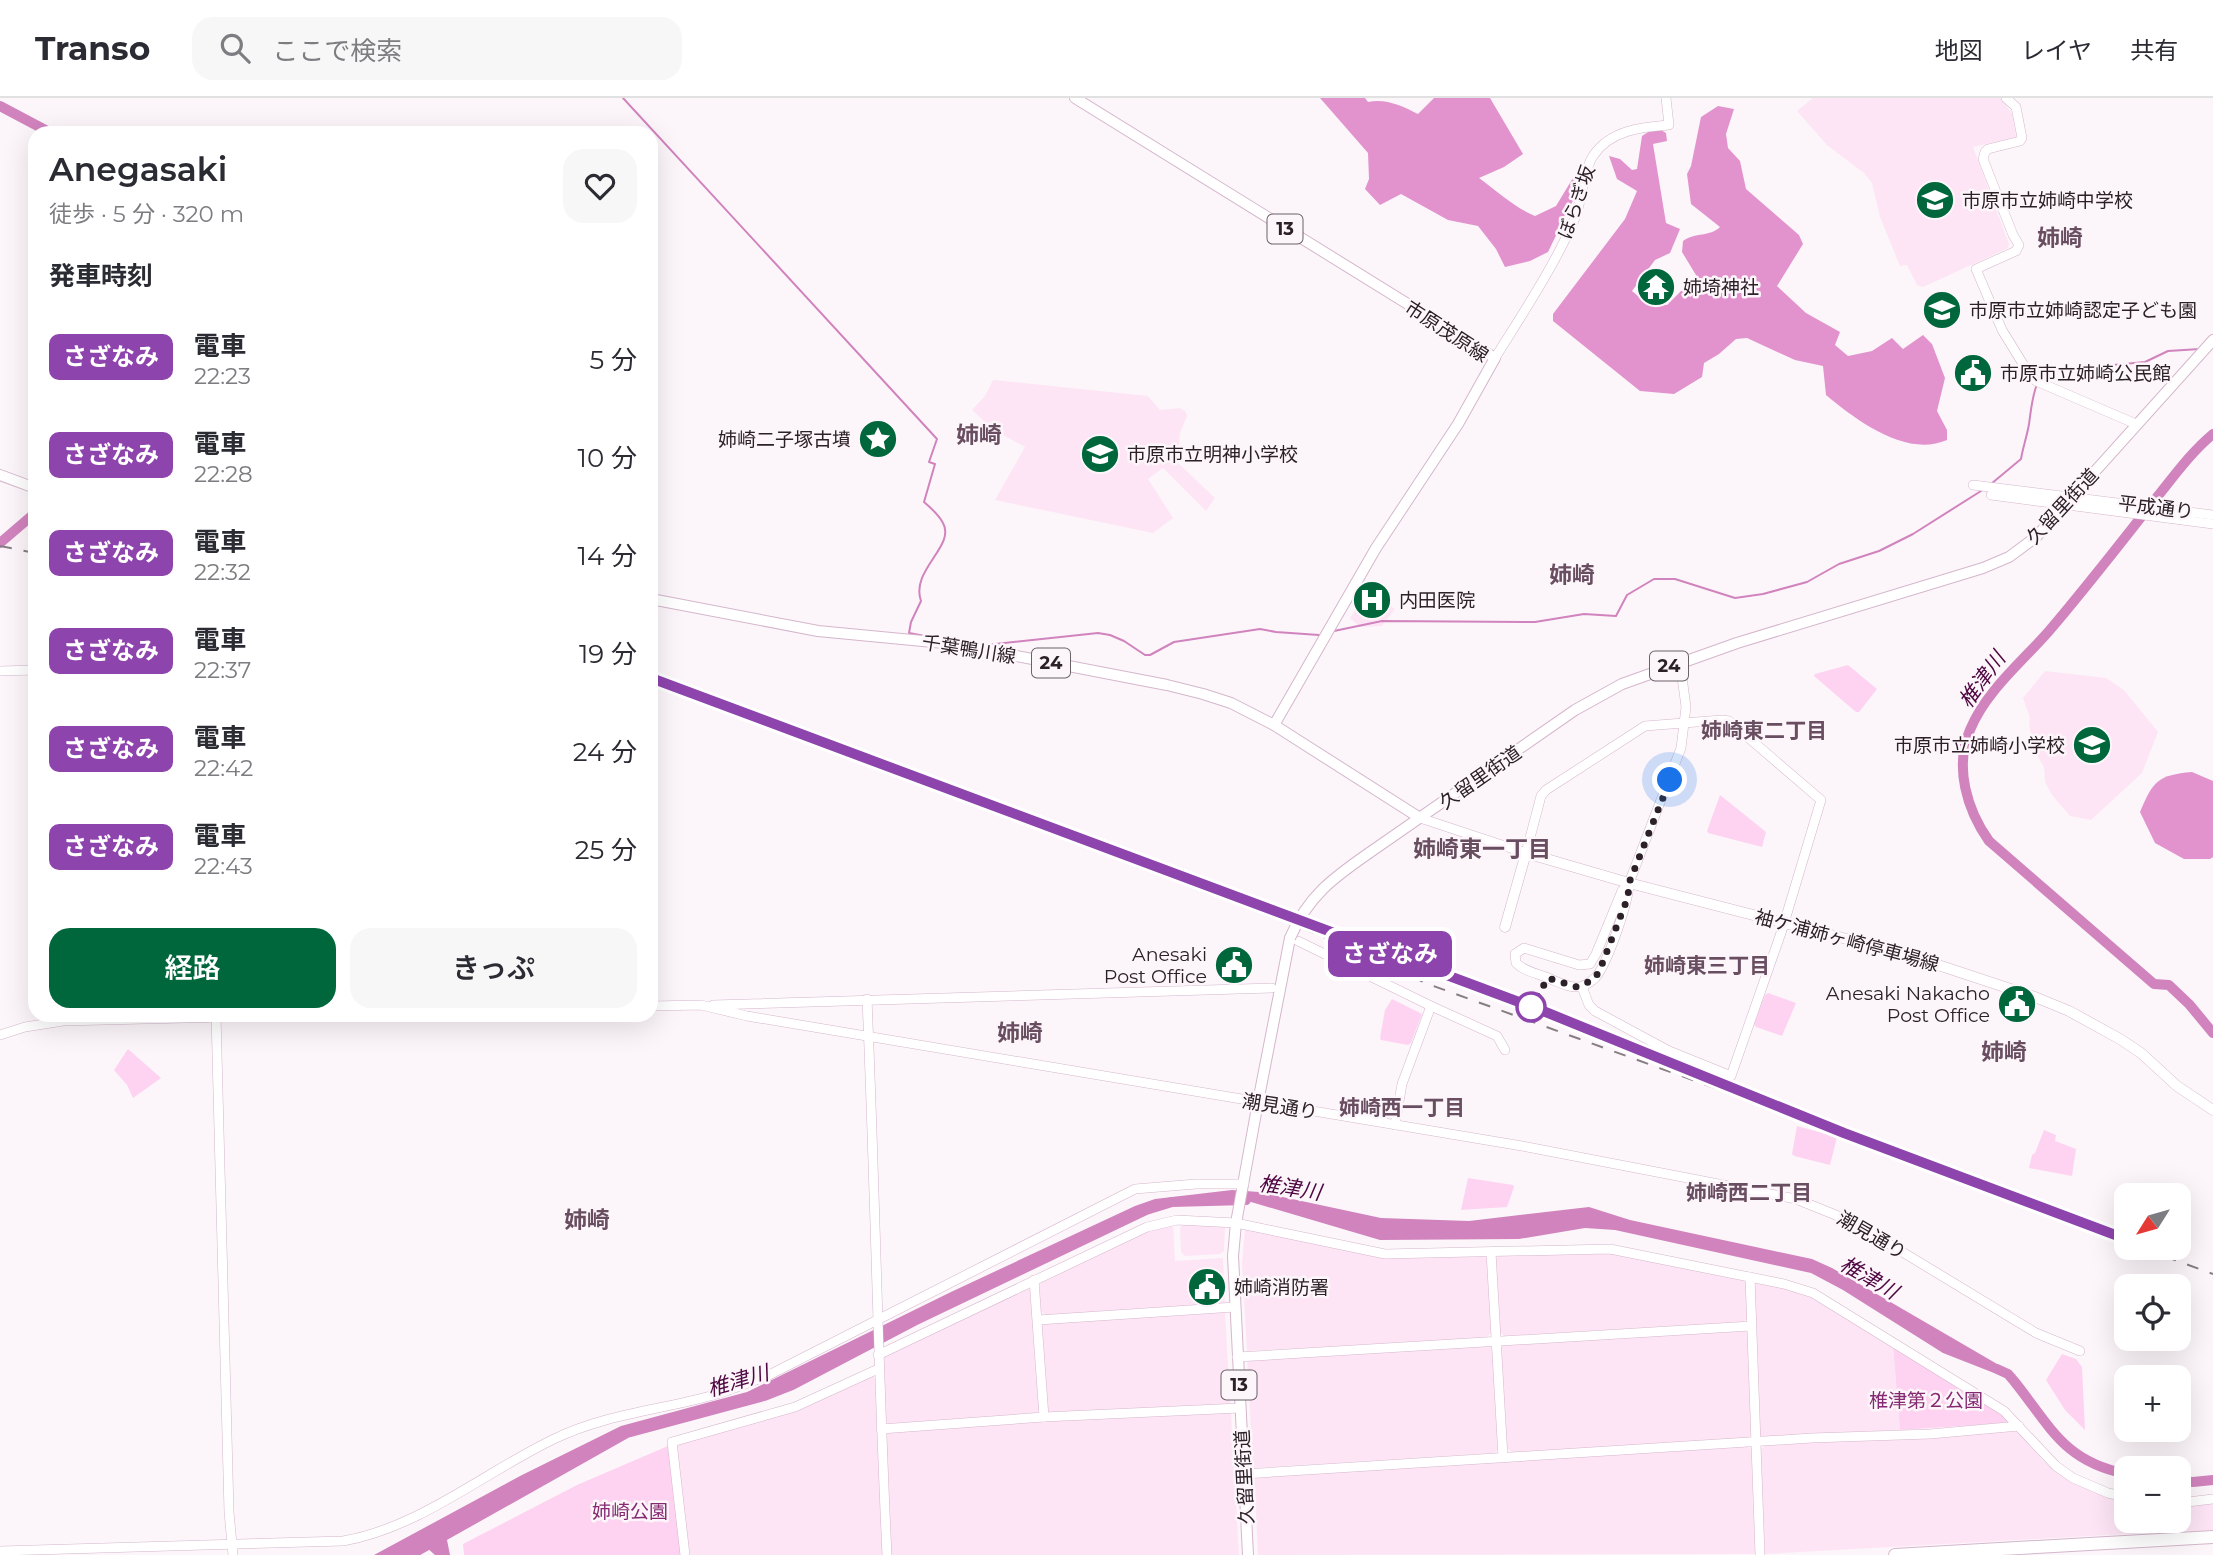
<!DOCTYPE html>
<html lang="ja">
<head>
<meta charset="utf-8">
<style>
  :root { --surface:#fff; --page:#f7f7f7; --text:#2b2b33; --muted:#7c7c81; --line:#e1e1e2; --accent:#00673c }
  body { margin:0; font-family:Montserrat,"Noto Sans JP",sans-serif; background:var(--page); color:var(--text); height:100vh; display:flex; flex-direction:column; font-size:26px; white-space:nowrap }
  * { box-sizing:border-box; margin:0 }
  p { font-size:23px; color:var(--muted) }
  .icon { flex:none; width:38px; height:38px; fill:none; stroke:currentColor; stroke-width:2; stroke-linecap:round; stroke-linejoin:round }
  .map { position:relative; flex:1; overflow:hidden }
  .details { position:absolute; left:28px; top:28px; width:630px; height:896px; display:flex; flex-direction:column; background:var(--surface); border-radius:21px; box-shadow:0 7px 28px #0002 }
  .details>* { flex:none }
  .badge { padding:0 14px; border-radius:10px; font-size:24px; line-height:46px }
  .needle { width:46px; rotate:233deg }
  .controls { position:absolute; left:2114px; top:1085px; display:grid; gap:14px }
  .controls a { display:grid; place-items:center; width:77px; height:77px; border-radius:14px; background:var(--surface); box-shadow:0 7px 28px #0002; font-size:35px }
  .you { position:absolute; width:35px; height:35px; margin:-18px; border:5px solid #fff; border-radius:50%; background:#1a73e8; box-shadow:0 0 0 10px #1a73e833 }
  .map>.badge { position:absolute; translate:-50% -50%; box-shadow:0 0 0 4px #fff }
  h2 { padding:0 21px; font-size:26px; line-height:63px }
  .round { display:grid; place-items:center; flex:none; width:74px; height:74px; border-radius:21px; background:var(--page) }
  .head { display:flex; align-items:center; justify-content:space-between; height:119px; padding:0 21px }
  h1 { font-size:33px; font-weight:600; line-height:52px }
  .cta { display:flex; gap:14px; margin-top:auto; padding:14px 21px }
  .cta a { flex:1; height:80px; border-radius:21px; background:var(--accent); color:#fff; font-size:28px; font-weight:600; line-height:80px; text-align:center }
  .cta a+a { background:var(--page); color:var(--text) }
  ul { padding:0; list-style:none }
  li { display:flex; align-items:center; gap:21px; height:98px; padding:0 21px }
  li div { flex:1 }
  li b { display:block; font-size:26px }
  li em { font-style:normal }
  li .badge { min-width:77px; font-weight:700; text-align:center }
  header { display:flex; align-items:center; gap:42px; box-sizing:border-box; height:98px; padding:0 35px; background:var(--surface); border-bottom:2px solid var(--line) }
  header strong { font-size:33px }
  nav { display:flex; gap:38px; margin-inline-start:auto; font-size:24px }
  .search { width:490px; height:63px; background:var(--page); display:flex; align-items:center; gap:18px; box-sizing:border-box; padding:0 24px; border-radius:21px; color:var(--muted); font-size:26px }
  .map>svg:first-child { display:block }
  .built { fill:#fde5f5 }
  .green { fill:#fed3f1 }
  .forest { fill:#e293cd }
  .water { fill:#d183bd }
  .lines { fill:none; stroke-linecap:round; stroke-linejoin:round }
  .stream { stroke:#d183bd; stroke-width:2 }
  .river { stroke:#d183bd; stroke-width:10 }
  .tertiary-casing { stroke:#d5b6cc; stroke-width:10 }
  .secondary-casing { stroke:#d5b6cc; stroke-width:11 }
  .primary-casing { stroke:#d5b6cc; stroke-width:12 }
  .trunk-casing { stroke:#d5b6cc; stroke-width:14 }
  .tertiary { stroke:#fff; stroke-width:9 }
  .secondary { stroke:#fff; stroke-width:10 }
  .primary { stroke:#fff; stroke-width:10 }
  .trunk { stroke:#fff; stroke-width:12 }
  .rail { stroke:#877e84; stroke-width:2; stroke-dasharray:12 12; stroke-linecap:butt }
  .primary-bridge-casing { stroke:#d5b6cc; stroke-width:12; stroke-linecap:butt }
  .primary-bridge { stroke:#fff; stroke-width:10 }
  .line-casing { stroke:#fff; stroke-width:16 }
  .line { stroke:#8e44ad; stroke-width:10 }
  .walk { stroke:#2d2129; stroke-width:7; stroke-dasharray:0 12.6 }
  .stop-dot { fill:#fff; stroke:#8e44ad; stroke-width:3.5 }
  .labels { text-anchor:middle; stroke-width:5; stroke-linejoin:round; paint-order:stroke }
  .shield { fill:#fcf6fa; stroke:#6b6168; stroke-width:2 }
  .shield-label { font-size:18px; font-weight:bold; fill:#2d2129 }
  .poi-label { font-size:19px; fill:#2d2129; stroke:#fcf6fa; text-anchor:start }
  .street-label { font-size:19px; fill:#2d2129; stroke:#fcf6fa }
  .park-label { font-size:19px; fill:#852972; stroke:#fcf6fa }
  .water-label { font-size:21px; font-style:italic; fill:#4f0742; stroke:#fcf6fa }
  .neighbourhood-label { font-size:21px; font-weight:bold; fill:#694e61; stroke:#fcf6fa }
  .quarter-label { font-size:23px; font-weight:bold; fill:#694e61; stroke:#fcf6fa }
</style>
</head>
<body>
<header>
<strong>Transo</strong>
<div class="search"><svg class="icon" aria-label="search" viewBox="0 0 24 24"><circle cx="10" cy="10" r="6"/><path d="M15 15l6 6"/></svg>ここで検索</div>
<nav><a>地図</a><a>レイヤ</a><a>共有</a></nav>
</header>
<div class="map">
<svg width="2213" height="1457" viewBox="0 0 2213 1457">
  <rect width="100%" height="100%" fill="#fcf6fa"/>
  <g class="built">
    <polygon points="1813,0 2001,0 2012,16 2016,39 1973,49 2009,146 2008,150 1923,189 1917,187 1907,167 1900,168 1880,119 1872,85 1864,75 1827,47 1797,13"/>
    <polygon points="993,282 1148,298 1160,312 1180,310 1186,314 1187,318 1180,335 1177,364 1215,400 1206,413 1163,370 1148,381 1173,420 1153,435 995,402 1025,349 994,332 972,312 985,298"/>
    <polygon points="1368,493 1395,511 1382,528 1360,529 1350,520"/>
    <polygon points="2045,573 2106,580 2124,592 2158,634 2142,675 2091,722 2070,718 2052,697 2045,684 2044,669 2033,650 2029,625 2030,620 2023,600"/>
    <polygon points="1185,1124 1225,1128 1224,1153 1220,1156 1185,1158 1181,1154 1180,1130"/>
    <polygon points="1173,1125 1175,1163 1223,1160 1225,1206 1045,1217 1041,1213 1039,1189 1042,1183 1139,1136"/>
    <polygon points="1245,1131 1387,1160 1483,1158 1488,1162 1492,1234 1486,1240 1247,1253 1242,1166"/>
    <polygon points="1577,1154 1611,1155 1742,1181 1747,1187 1748,1220 1743,1224 1504,1238 1499,1233 1495,1162 1499,1157"/>
    <polygon points="1758,1184 1804,1196 1820,1203 1893,1248 1900,1332 1764,1340 1759,1336 1753,1187"/>
    <polygon points="1027,1190 1032,1193 1039,1312 1034,1317 889,1326 884,1321 882,1261 884,1259"/>
    <polygon points="1225,1214 1230,1306 1051,1316 1046,1311 1041,1229 1046,1224"/>
    <polygon points="1744,1231 1748,1236 1752,1336 1747,1341 1512,1355 1507,1350 1501,1250 1505,1245"/>
    <polygon points="1488,1247 1493,1251 1499,1350 1495,1355 1253,1370 1247,1261"/>
    <polygon points="872,1277 875,1280 883,1457 689,1457 676,1351 680,1345 791,1314"/>
    <polygon points="1231,1313 1239,1457 891,1457 884,1338 889,1333"/>
    <polygon points="2015,1333 2021,1335 2042,1362 2057,1374 2126,1403 2126,1423 2179,1423 2179,1415 2180,1433 1765,1456 1760,1352 1765,1347"/>
    <polygon points="1748,1348 1753,1352 1757,1456 1258,1457 1254,1377"/>
    <polygon points="2213,1405 2213,1432 2187,1433 2186,1413 2191,1408"/>
  </g>
  <g class="green">
    <polygon points="1848,567 1877,591 1859,614 1856,614 1814,578 1815,576"/>
    <polygon points="1720,697 1766,734 1762,749 1708,735 1707,733"/>
    <polygon points="1768,895 1796,905 1782,938 1756,929 1754,926 1765,897"/>
    <polygon points="1392,901 1422,916 1411,945 1408,947 1381,942 1380,940 1385,912"/>
    <polygon points="128,951 161,980 133,1000 127,987 114,972"/>
    <polygon points="1797,1028 1837,1039 1830,1067 1794,1058 1792,1056"/>
    <polygon points="2044,1032 2056,1037 2055,1043 2076,1051 2072,1078 2029,1070 2032,1057 2035,1055"/>
    <polygon points="1468,1080 1513,1087 1514,1089 1507,1109 1461,1112"/>
    <polygon points="1893,1248 1999,1315 2008,1321 2007,1325 1900,1332"/>
    <polygon points="2062,1256 2076,1261 2082,1269 2085,1332 2065,1312 2046,1282"/>
    <polygon points="668,1348 681,1457 464,1457 463,1446 577,1387"/>
  </g>
  <g class="forest">
    <path d="M1320 0H1365L1368 4C1385 0 1403 8 1418 16L1434 0H1490L1523 56 1504 69 1479 80C1497 93 1515 110 1535 118L1556 108 1576 75 1580 88 1548 154 1530 163 1505 169 1496 151 1478 128 1448 122 1401 96 1380 107 1365 91 1369 81 1368 55Z"/>
    <path d="M1718 8 1734 11 1726 36 1728 50 1740 63 1746 91 1799 137 1803 146 1777 188 1806 215 1840 234 1835 247 1848 258 1872 253 1892 240 1903 251 1923 237 1932 246 1945 280 1937 313 1947 332V342C1906 360 1856 322 1826 297L1823 268 1795 262 1747 240 1736 241 1719 256 1704 265 1702 279 1674 296 1640 293 1553 223V216L1625 121 1637 93 1617 81 1609 58 1620 61 1632 72 1637 71 1642 38 1656 29 1666 35 1667 43 1653 46 1666 125 1680 131 1670 155 1655 162 1632 193 1644 203 1667 207 1681 193 1696 192 1699 182 1682 154 1683 143C1695 134 1710 139 1720 129L1691 106 1687 76 1691 68 1701 19Z"/>
    <path d="M2192 674 2213 683V759L2210 761H2184L2155 745 2140 714C2153 683 2158 677 2192 674Z"/>
  </g>
  <polygon class="water" points="1232,1092 1259,1094 1381,1120 1469,1123 1589,1109 1630,1122 1812,1161 1832,1170 2016,1277 1994,1275 1943,1255 1843,1192 1811,1175 1615,1132 1585,1130 1519,1141 1380,1142 1241,1101 1172,1104 1146,1112 1034,1165 914,1223 792,1287 764,1298 627,1335 446,1437 450,1457 435,1457 426,1449 410,1457 374,1457 522,1377 621,1328 747,1294 951,1194 1135,1108 1155,1101"/>
  <g class="lines">
    <g class="stream">
      <path d="M623 0 937 341 929 364 935 366 924 404C931 410 939 417 943 425 956 448 910 472 921 503L911 524 909 535 925 538"/>
      <polyline points="2040,281 2050,273 2145,264 2168,253 2200,251"/>
      <path d="M1991 386 2021 361C2023 349 2027 338 2029 326 2031 312 2032 299 2037 286"/>
      <polyline points="1334,533 1382,523 1535,524 1584,516 1616,518 1627,497 1654,481 1675,481 1735,500 1763,496 1807,484 1839,466 1879,453 1913,436 1981,393"/>
      <polyline points="986,547 1098,535 1110,537 1124,543 1145,557 1150,557 1174,544 1260,531 1276,534 1319,537"/>
    </g>
    <g class="river">
      <polyline points="0,8 51,35"/>
      <path d="M2213 336C2190 355 2172 381 2153 404 2119 447 2085 491 2049 533 2022 564 1986 593 1970 632 1954 669 1967 712 1989 743L2154 886 2169 887 2189 906 2213 935"/>
      <polyline points="0,445 35,415"/>
      <path d="M1997 1271 2008 1276 2014 1283C2051 1329 2063 1363 2126 1376"/>
      <polyline points="2179,1383 2193,1384 2213,1382"/>
      <polyline points="410,1457 627,1335 764,1298 792,1287 914,1223 1146,1112 1172,1104 1246,1102"/>
    </g>
    <g class="tertiary-casing">
      <g id="tertiary">
        <polyline points="2006,0 2016,9 2022,40 2020,43 1988,51 1985,54 1983,61 2013,137 2019,147 2016,153 1976,171 2002,232 2023,266 2036,283 2136,326"/>
        <path d="M1495 260C1523 215 1554 169 1575 120 1582 103 1584 71 1593 58 1610 32 1642 29 1669 27L1666 0"/>
        <polyline points="1973,387 2213,417"/>
        <polyline points="1991,397 2213,426"/>
        <polyline points="0,573 35,572"/>
        <polyline points="1420,720 1526,755 1541,698 1546,692 1645,628 1722,622 1729,623 1821,702 1782,832 1731,978 1669,953 1595,913 1589,907 1582,889"/>
        <path d="M1629 785C1629 803 1608 864 1596 879 1593 882 1588 886 1583 888 1572 892 1556 883 1546 879 1535 875 1524 873 1516 865L1515 856 1524 850 1579 867 1590 866 1596 856 1622 793Z"/>
        <polyline points="1629,785 1681,650 1686,609 1680,564"/>
        <polyline points="1298,843 1431,908 1497,938 1505,952"/>
        <path d="M867 901C875 1086 878 1272 887 1457"/>
        <polyline points="713,907 1272,890"/>
        <polyline points="651,908 701,907 747,918 1522,1048 1796,1101 1853,1124 2036,1235 2080,1253"/>
        <polyline points="216,917 229,1414 233,1457"/>
        <polyline points="0,937 25,929 63,923 308,917"/>
        <polyline points="1395,1027 1402,986 1431,908"/>
        <polyline points="1491,1154 1503,1359"/>
        <polyline points="1750,1179 1760,1457"/>
        <polyline points="1034,1182 1044,1319"/>
        <polyline points="1038,1222 1235,1209"/>
        <polyline points="878,1257 1147,1129 1177,1122 1236,1125 1385,1156 1610,1151 1784,1186 1813,1195 2004,1313 2056,1368 2073,1380 2108,1395 2126,1399"/>
        <polyline points="1237,1259 1751,1228"/>
        <polyline points="881,1331 1044,1319 1240,1310"/>
        <polyline points="1244,1376 1812,1340 1930,1336 2019,1328"/>
        <polyline points="2179,1405 2213,1401"/>
        <path d="M0 1453 343 1443C419 1430 485 1374 554 1341 605 1316 661 1312 714 1297 733 1291 751 1284 769 1277L1135 1091 1196 1086H1244"/>
        <polyline points="685,1457 672,1344 795,1309 878,1271"/>
      </g>
    </g>
    <g class="secondary-casing">
      <polyline id="secondary" points="1505,829 1526,755 1629,785 1905,856 2035,899 2069,913 2120,941 2141,955 2177,988 2213,1012"/>
    </g>
    <g class="primary-casing">
      <g id="primary">
        <polyline points="1075,0 1495,260 1458,326 1376,450 1274,627"/>
        <polyline points="0,377 35,390"/>
        <polyline points="651,501 818,533 954,546 1167,587 1203,596 1231,605 1274,627 1420,720"/>
        <polyline points="1369,755 1575,612 1622,586 1737,545 1983,470 2009,459 2036,439 2213,242"/>
        <polyline points="1248,1457 1233,1158 1236,1125 1258,1004 1290,840"/>
      </g>
    </g>
    <g class="trunk-casing">
      <polyline id="trunk" points="1895,1457 2213,1439"/>
    </g>
    <use href="#tertiary" class="tertiary"/>
    <use href="#secondary" class="secondary"/>
    <use href="#primary" class="primary"/>
    <use href="#trunk" class="trunk"/>
    <g class="rail">
      <polyline points="0,448 35,455"/>
      <polyline points="651,584 1278,819 1428,886 1778,1013 2126,1144"/>
      <polyline points="1362,846 1543,913 1682,969"/>
      <polyline points="2142,1150 2213,1176"/>
    </g>
    <g class="primary-bridge-casing">
      <path id="primary-bridge" d="M1290 840C1308 798 1333 780 1369 755"/>
    </g>
    <use href="#primary-bridge" class="primary-bridge"/>
  </g>
  <g class="lines">
    <g class="line-casing">
      <polyline id="line" points="651,580 1543,913 1844,1035 2126,1141"/>
    </g>
    <use href="#line" class="line"/>
    <polyline class="walk" points="1531,909 1548,880 1577,889 1593,882 1599,874 1628,799 1629,785 1670,682"/>
  </g>
  <defs>
    <g id="school-disc" transform="scale(2.0125)"><circle r="9.5" fill="#00673c" stroke="#fcf6fa"/><path d="M0-5L7-2L0 1L-7-2ZM-4 1L0 2.5L4 1V4Q0 6-4 4Z" fill="#fff"/></g>
    <g id="temple-disc" transform="scale(2.0125)"><circle r="9.5" fill="#00673c" stroke="#fcf6fa"/><path d="M0-6L5-2H3V0L6.5 2.5H4V6H1.5V3h-3V6H-4V2.5H-6.5L-3 0V-2H-5Z" fill="#fff"/></g>
    <g id="civic-disc" transform="scale(2.0125)"><circle r="9.5" fill="#00673c" stroke="#fcf6fa"/><path d="M-.6-6.5H3V-4.5H.6V-3L4-1V1h2V6H-6V1h2V-1L-.6-3ZM-1.2 2.5V6h2.4V2.5Z" fill="#fff"/></g>
    <g id="sight-disc" transform="scale(2.0125)"><circle r="9.5" fill="#00673c" stroke="#fcf6fa"/><path d="M0-6L1.8-2.2L6-1.7L2.9 1.2L3.7 5.4L0 3.3L-3.7 5.4L-2.9 1.2L-6-1.7L-1.8-2.2Z" fill="#fff"/></g>
    <g id="hospital-disc" transform="scale(2.0125)"><circle r="9.5" fill="#00673c" stroke="#fcf6fa"/><path d="M-5-5h3v3.5h4V-5h3V5h-3V1.5h-4V5h-3Z" fill="#fff"/></g>
  </defs>
  <g fill-rule="evenodd">
    <use href="#school-disc" x="1935" y="102"/>
    <use href="#temple-disc" x="1656" y="189"/>
    <use href="#school-disc" x="1942" y="212"/>
    <use href="#civic-disc" x="1973" y="275"/>
    <use href="#sight-disc" x="878" y="341"/>
    <use href="#school-disc" x="1100" y="356"/>
    <use href="#hospital-disc" x="1372" y="502"/>
    <use href="#school-disc" x="2092" y="647"/>
    <use href="#civic-disc" x="1234" y="867"/>
    <use href="#civic-disc" x="2017" y="906"/>
    <use href="#civic-disc" x="1207" y="1189"/>
  </g>
  <circle class="stop-dot" cx="1531" cy="909" r="14"/>
  <g class="labels">
    <g class="shield">
      <rect x="1267.5" y="116.5" width="35" height="29" rx="5"/>
      <rect x="1032" y="550.5" width="38" height="29" rx="5"/>
      <rect x="1650" y="553.5" width="38" height="29" rx="5"/>
      <rect x="1221.5" y="1272.5" width="35" height="29" rx="5"/>
    </g>
    <g class="shield-label">
      <text x="1285" y="137">13</text>
      <text x="1051" y="571">24</text>
      <text x="1669" y="574">24</text>
      <text x="1239" y="1293">13</text>
    </g>
    <g class="poi-label">
      <text x="1962" y="109">市原市立姉崎中学校</text>
      <text x="1683" y="196">姉埼神社</text>
      <text x="1969" y="219">市原市立姉崎認定子ども園</text>
      <text x="2000" y="282">市原市立姉崎公民館</text>
      <text x="851" y="348" text-anchor="end">姉崎二子塚古墳</text>
      <text x="1127" y="363">市原市立明神小学校</text>
      <text x="1399" y="509">内田医院</text>
      <text x="2065" y="654" text-anchor="end">市原市立姉崎小学校</text>
      <text x="1207" y="863" text-anchor="end">Anesaki<tspan x="1207" dy="22">Post Office</tspan></text>
      <text x="1990" y="902" text-anchor="end">Anesaki Nakacho<tspan x="1990" dy="22">Post Office</tspan></text>
      <text x="1234" y="1196">姉崎消防署</text>
    </g>
    <g class="street-label">
      <text transform="translate(1576 104) rotate(-71)" y="7">ぼらぎ坂</text>
      <text transform="translate(1447 233) rotate(33)" y="7">市原茂原線</text>
      <text transform="translate(2062 408) rotate(-47)" y="7">久留里街道</text>
      <text transform="translate(2156 409) rotate(7)" y="7">平成通り</text>
      <text transform="translate(969 551) rotate(9)" y="7">千葉鴨川線</text>
      <text transform="translate(1480 679) rotate(-35)" y="7">久留里街道</text>
      <text transform="translate(1847 842) rotate(15)" y="7">袖ケ浦姉ヶ崎停車場線</text>
      <text transform="translate(1280 1008) rotate(9)" y="7">潮見通り</text>
      <text transform="translate(1872 1137) rotate(30)" y="7">潮見通り</text>
      <text transform="translate(1244 1379) rotate(-93)" y="7">久留里街道</text>
    </g>
    <g class="park-label">
      <text x="1926" y="1309">椎津第２公園</text>
      <text x="630" y="1420">姉崎公園</text>
    </g>
    <g class="water-label">
      <text transform="translate(1982 582) rotate(-54)" y="7">椎津川</text>
      <text transform="translate(1290 1090) rotate(9)" y="7">椎津川</text>
      <text transform="translate(1869 1180) rotate(30)" y="7">椎津川</text>
      <text transform="translate(738 1283) rotate(-16)" y="7">椎津川</text>
    </g>
    <g class="neighbourhood-label">
      <text x="1764" y="640">姉崎東二丁目</text>
      <text x="1707" y="875">姉崎東三丁目</text>
      <text x="1402" y="1017">姉崎西一丁目</text>
      <text x="1749" y="1102">姉崎西二丁目</text>
    </g>
    <g class="quarter-label">
      <text x="2060" y="148">姉崎</text>
      <text x="979" y="345">姉崎</text>
      <text x="1572" y="485">姉崎</text>
      <text x="1482" y="759">姉崎東一丁目</text>
      <text x="1020" y="943">姉崎</text>
      <text x="2004" y="962">姉崎</text>
      <text x="587" y="1130">姉崎</text>
    </g>
  </g>
</svg>
<div class="controls">
<a><svg class="needle" viewBox="-14 -14 28 28"><path d="M0-13l5 13h-10z" fill="#e53935"/><path d="M0 13l5-13h-10z" fill="#7c7c81"/></svg></a>
<a><svg class="icon" aria-label="locate" viewBox="0 0 24 24"><circle cx="12" cy="12" r="6"/><path d="M12 2v4M12 18v4M2 12h4M18 12h4"/></svg></a>
<a>+</a>
<a>−</a>
</div>
<div class="you" style="left:1670px;top:682px"></div>
<b class="badge" style="left:1390px;top:856px;background:#8e44ad;color:#fff">さざなみ</b>
<section class="details">
<div class="head"><div><h1>Anegasaki</h1><p>徒歩 · 5 分 · 320 m</p></div><a class="round"><svg class="icon" aria-label="heart" viewBox="0 0 24 24"><path d="M12 20l-8-8c-3-5 5-10 8-4 3-6 11-1 8 4z"/></svg></a></div>
<h2>発車時刻</h2>
<ul>
<li><span class="badge" style="background:#8e44ad;color:#fff">さざなみ</span><div><b>電車</b><p>22:23</p></div><em>5 分</em></li>
<li><span class="badge" style="background:#8e44ad;color:#fff">さざなみ</span><div><b>電車</b><p>22:28</p></div><em>10 分</em></li>
<li><span class="badge" style="background:#8e44ad;color:#fff">さざなみ</span><div><b>電車</b><p>22:32</p></div><em>14 分</em></li>
<li><span class="badge" style="background:#8e44ad;color:#fff">さざなみ</span><div><b>電車</b><p>22:37</p></div><em>19 分</em></li>
<li><span class="badge" style="background:#8e44ad;color:#fff">さざなみ</span><div><b>電車</b><p>22:42</p></div><em>24 分</em></li>
<li><span class="badge" style="background:#8e44ad;color:#fff">さざなみ</span><div><b>電車</b><p>22:43</p></div><em>25 分</em></li>
</ul>
<div class="cta"><a>経路</a><a>きっぷ</a></div>
</section>
</div>
</body>
</html>
